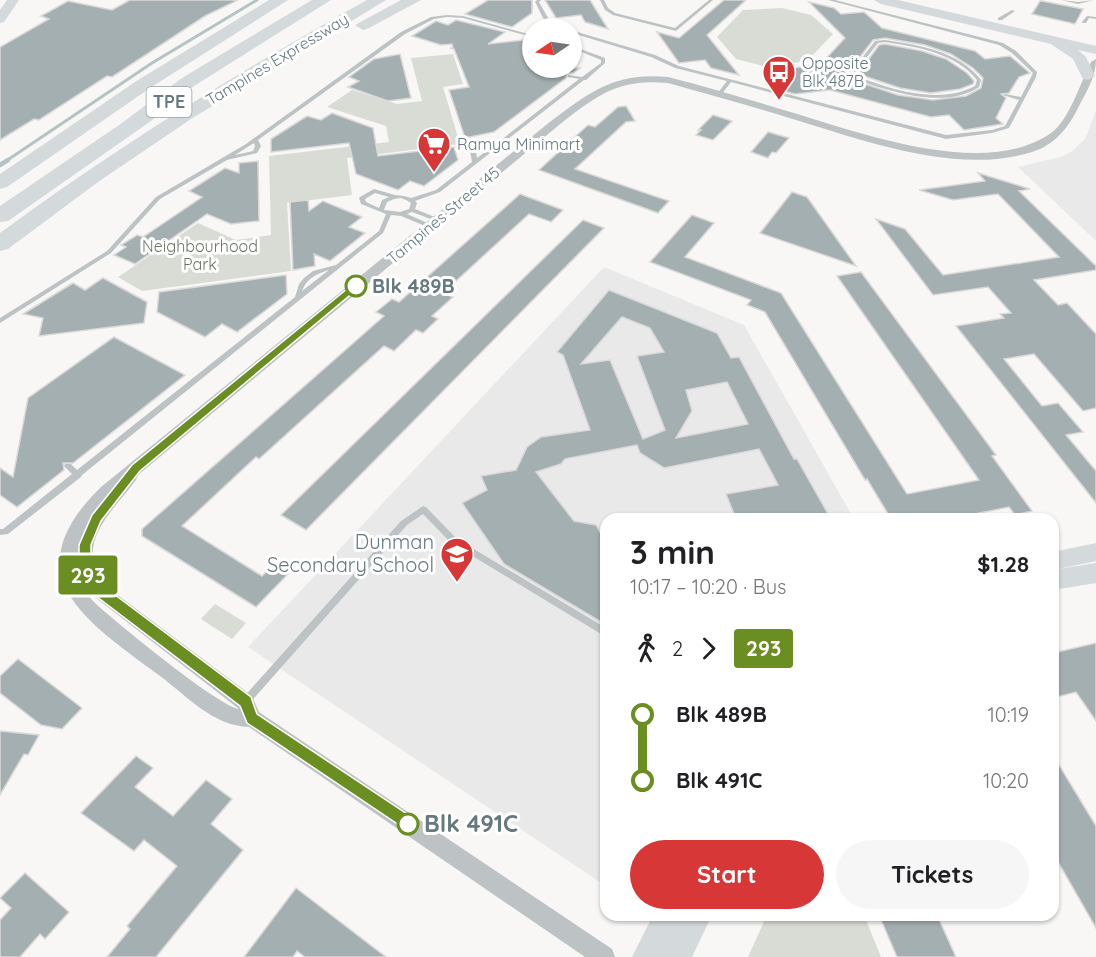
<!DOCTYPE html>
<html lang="en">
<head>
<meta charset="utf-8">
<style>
  :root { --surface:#fff; --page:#f6f6f6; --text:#202124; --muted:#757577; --accent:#d73736 }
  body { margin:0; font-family:Quicksand,sans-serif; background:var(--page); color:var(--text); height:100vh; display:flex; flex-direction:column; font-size:22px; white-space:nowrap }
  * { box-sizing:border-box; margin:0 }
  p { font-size:20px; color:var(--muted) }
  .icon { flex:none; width:33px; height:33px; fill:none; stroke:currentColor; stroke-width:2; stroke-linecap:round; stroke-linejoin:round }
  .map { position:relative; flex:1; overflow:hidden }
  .drawer { position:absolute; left:600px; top:513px; width:459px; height:408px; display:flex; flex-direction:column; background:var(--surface); border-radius:18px; box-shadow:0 2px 4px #0004 }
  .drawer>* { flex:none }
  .badge { padding:0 12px; border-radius:4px; font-size:21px; line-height:39px }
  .needle { width:39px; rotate:257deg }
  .buttons { position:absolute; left:522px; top:18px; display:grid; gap:12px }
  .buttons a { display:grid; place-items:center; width:60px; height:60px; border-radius:50%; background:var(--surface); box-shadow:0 2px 4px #0004; font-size:30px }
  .map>.badge { position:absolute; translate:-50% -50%; box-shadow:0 0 0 3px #fff }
  .legs { display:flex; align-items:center; gap:9px; height:66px; padding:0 30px; font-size:20px }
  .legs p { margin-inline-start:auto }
  .head { display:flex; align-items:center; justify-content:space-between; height:102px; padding:0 30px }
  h1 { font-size:33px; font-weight:800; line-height:45px }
  .cta { display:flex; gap:12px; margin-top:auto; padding:12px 30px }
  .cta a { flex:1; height:69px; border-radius:36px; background:var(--accent); color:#fff; font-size:24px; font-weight:800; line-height:69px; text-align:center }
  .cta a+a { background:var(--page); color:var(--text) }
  ul { padding:0 30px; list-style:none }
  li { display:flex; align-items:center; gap:21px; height:66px; font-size:22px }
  li i { display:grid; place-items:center; width:9px; height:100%; margin:0 8px; background:currentColor }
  li i::after { content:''; width:15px; height:15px; margin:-8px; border:4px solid; border-radius:50%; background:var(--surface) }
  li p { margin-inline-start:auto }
  li:first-child i { background:linear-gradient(#0000 50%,currentColor 0) }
  li:last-child i { background:linear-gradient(currentColor 50%,#0000 0) }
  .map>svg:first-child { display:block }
  .built { fill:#e9e9e9 }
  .green { fill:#d9dcd5 }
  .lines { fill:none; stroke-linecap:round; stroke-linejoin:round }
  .stream-far1 { stroke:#b4c4c4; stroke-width:3 }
  .stream { stroke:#b4c4c4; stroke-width:4.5 }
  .building { fill:#a4afb2; stroke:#dad9d8; stroke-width:1.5; fill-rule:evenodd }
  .lane { fill:#bdc3c5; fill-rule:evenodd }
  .street { fill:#bdc3c5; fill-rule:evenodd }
  .secondary { fill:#d4d9db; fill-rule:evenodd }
  .primary { fill:#d4d9db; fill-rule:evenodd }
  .highway { fill:#d4d9db; fill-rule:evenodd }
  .line-1 { fill:#6b8e23; stroke:#fff; stroke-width:1.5 }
  .stop-1-dot { fill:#fff; stroke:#6b8e23; stroke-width:3 }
  .labels { text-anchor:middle; stroke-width:6; stroke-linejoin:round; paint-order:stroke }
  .far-street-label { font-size:16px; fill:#65797e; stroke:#fff }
  .far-poi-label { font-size:16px; fill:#65797e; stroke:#fff; text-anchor:start }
  .far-park-label { font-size:16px; fill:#6b7763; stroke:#fff }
  .shield { fill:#fff; stroke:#93a1a5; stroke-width:1.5 }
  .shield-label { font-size:18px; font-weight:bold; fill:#65797e }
  .stop-label { font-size:20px; font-weight:bold; fill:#65797e; stroke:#fff; text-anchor:start }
  .poi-label { font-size:20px; fill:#65797e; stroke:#fff; text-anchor:end }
  .near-stop-label { font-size:24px; font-weight:bold; fill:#65797e; stroke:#fff; text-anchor:start }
</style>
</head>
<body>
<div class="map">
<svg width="1096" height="957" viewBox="0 0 1096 957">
  <rect width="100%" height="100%" fill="#f8f7f5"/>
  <g class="built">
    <polygon points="1096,111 1096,241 1018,167 1060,157 1071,152 1085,139"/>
    <polygon points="604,267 744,325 854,519 606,519 606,886 248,647"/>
  </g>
  <g class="green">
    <polygon points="782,8 811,15 833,34 807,61 767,67 736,59 717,37 743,10"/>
    <polygon points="453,54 463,84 443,87 460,144 347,158 352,195 287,203 291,271 142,291 118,277 198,223 236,240 271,235 269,156 389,142 386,126 327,107 352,90 397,104 422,101 411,58"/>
    <polygon points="215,604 246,623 232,639 201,619"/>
    <polygon points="767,915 864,915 881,957 748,957"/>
  </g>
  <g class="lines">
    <polyline class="stream-far1" points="6,161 152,63 257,0"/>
    <polyline class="stream" points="0,165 8,160"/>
  </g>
  <g class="building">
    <polygon points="130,0 238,0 205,16 112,77 107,76 39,120 34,119 0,140 0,47 49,19 41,16 68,1 112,10"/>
    <polygon points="488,0 532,0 532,13 512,27 465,14"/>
    <polygon points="545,0 590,0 608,29 585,22 581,15 556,18"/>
    <polygon points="724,0 746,0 707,35 739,75 711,68 705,60 679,63 657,32 679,38"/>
    <polygon points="1040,1 1042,1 1083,9 1075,24 1032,14"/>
    <path d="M809 2 834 8 841 14 864 12 882 28 975 51 985 59 1010 56 1030 73 1019 77 1009 93 1001 94 1006 98 996 118 1003 124 964 130 949 115 931 117 830 90 795 94 787 92 772 70 820 65 845 38ZM885 38 925 45 951 54 973 68 983 78 981 88 966 96 933 100 898 95 850 79V70L873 40Z"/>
    <polygon points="456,20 505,32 488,44 532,39 532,68 580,68 573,73 567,73 566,78 494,132 465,138 449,90 469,87 454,49 450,48 453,48 452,44 441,45 412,36 436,21 448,25"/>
    <polygon points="885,44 922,51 946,59 967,73 974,81 973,84 960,89 931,93 900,88 858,74 879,45"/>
    <polygon points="400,54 411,98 388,101 348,87 359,81 349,77 374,59"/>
    <polygon points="626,106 635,121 626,122 575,169 669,201 658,213 539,170 588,125 595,127 618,107"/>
    <polygon points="332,113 373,128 378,156 454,147 458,160 424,186 410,181 398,190 356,174 349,143 271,152 271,139 307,116 321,120"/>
    <polygon points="713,115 732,121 713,140 696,135 701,130 698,130"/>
    <polygon points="768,132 789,138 776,153 772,152 768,158 751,152"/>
    <polygon points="258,161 259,221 231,224 207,214 135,264 114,255 126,247 121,245 137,235 143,237 202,197 189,191 225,168 239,173 239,163"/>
    <polygon points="978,173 1030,189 1019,191 1096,266 1096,270 1034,280 1058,305 1067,303 1096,334 1096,408 1083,411 1034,354 1004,359 1042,406 1058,403 1083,432 1066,435 1096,471 1096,503 956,326 1004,318 1000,314 1011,313 988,287 933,295 876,219 905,229 943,275 1059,257 998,194 953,200 919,190 985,181"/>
    <polygon points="792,192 807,197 856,266 760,233"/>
    <polygon points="520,194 563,210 551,222 529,214 443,293 453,297 432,316 438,319 423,333 416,330 394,351 384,346 259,459 256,457 182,526 262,576 277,561 292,570 256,607 142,536 142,529 384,316 376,312 392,299 399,302"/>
    <polygon points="308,200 309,211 323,201 362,217 349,227 365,233 330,261 314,254 315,266 293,270 290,202"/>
    <polygon points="692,215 714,223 685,257 781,293 907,494 979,480 837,276 861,272 996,455 992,456 1032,511 1015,515 1009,507 950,519 891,519 867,479 865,480 765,312 747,305 751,300 650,262"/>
    <polygon points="583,220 604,228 306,530 281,515"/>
    <polygon points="286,275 287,294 237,332 222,324 205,337 157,312 159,292"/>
    <polygon points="103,278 147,302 144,323 39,336 43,318 23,314 73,283 85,290"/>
    <path d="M609 290 717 333 731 358 739 357 794 459H797L831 519H736L726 494 778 485 759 449 664 468 640 453 637 445 565 459 561 464 536 472 574 521 596 525 601 534 602 543 606 546V625L504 564 462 503 487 490 481 476 516 470 527 447 541 437 590 430 563 355 557 352ZM622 317 650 328 664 352 637 356 665 430 643 439 610 360 581 364ZM727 382 748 424 676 438 692 411 686 390Z"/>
    <polygon points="114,337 185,375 73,463 63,463 64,470 17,507 0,495 0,468 13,477 28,398"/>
    <polygon points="1096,643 1096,721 1076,692 1053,698 1053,653"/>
    <polygon points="18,659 82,708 62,729 41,725 0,693 0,676"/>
    <polygon points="0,731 39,735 28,755 24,754 0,795"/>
    <polygon points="1053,755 1096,826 1096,928 1053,853"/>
    <polygon points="136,756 153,768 135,787 173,816 206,780 232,799 211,824 243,850 156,957 107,957 130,929 127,926 177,866 144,840 134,851 81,813"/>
    <polygon points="25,873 69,912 45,939 40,934 20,957 0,957 0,920 11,908 0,898"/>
    <polygon points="296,888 386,957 305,957 297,951 293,957 244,957"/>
    <polygon points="879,915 937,915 956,957 897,957"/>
  </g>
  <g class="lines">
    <g class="lane">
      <path d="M537 0H541L539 2 551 23 560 27V28C544 27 542 14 535 2Z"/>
      <polygon points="600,0 604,0 608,8 615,13 675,28 709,0 713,0 676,31 613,15 605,10"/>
      <polygon points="828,0 835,0 1003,43 1016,51 1037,72 1036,77 1009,128 992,133 946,139 731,82 721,95 717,95 717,94 727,81 675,68 651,57 572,33 572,31 574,31 655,55 679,66 946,135 992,130 1005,126 1019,100 1003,95 1005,94 1021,97 1033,73 1012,53 999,45"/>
      <polygon points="1061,0 1078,2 1094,0 1078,4"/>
      <polygon points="1012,10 1015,11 1002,20 998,20 998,18"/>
      <path d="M447 15 463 16 532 35V37L463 18 447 17 434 19 405 34 258 140 261 146 257 153 227 160 160 199 111 253 0 323V318L107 251 156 197 246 144 401 32 431 17ZM254 143 255 146 253 151 235 155Z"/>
      <polygon points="1087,16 1096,17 1096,19 1089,18 1086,23 1082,23 1082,22"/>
      <path d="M885 40C919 45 959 51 981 80L979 87C946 110 887 91 852 78V71L875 41ZM885 42C917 47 956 53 977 80L975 86C939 105 892 90 856 76V71L878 43Z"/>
      <path d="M572 46 605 58V63L586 80H584L440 192 415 201 417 203 415 209 440 219V221H436L412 212 407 214 432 225V227L430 228 401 216 391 215 383 233 82 475 81 477 8 534 0 535V529H3L72 474 64 466 65 464H71L77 470 295 297 299 284 304 278 313 271 336 265 379 231 386 214 361 204 359 198 360 197 374 189 395 195 404 196 411 198 436 190 472 162 470 151 474 147 481 143 501 140 579 79 568 77V75L582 77 601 63V60L572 48ZM497 143 477 158 476 151C482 146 488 144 497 143ZM375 193 389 197 382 200 379 208 366 202 365 199ZM401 198 406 200 411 203 409 209 400 212 384 210 387 202 394 199ZM329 270 302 291C307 278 316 274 329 270Z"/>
      <polygon points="423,506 426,507 457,539 606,628 606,637 451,543 423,514 407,525 248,705 245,706 242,705 240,702 242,699 401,521"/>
    </g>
    <path class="street" d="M1096 59C1096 76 1087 91 1079 106 1069 127 1055 145 1032 152 955 176 860 139 786 117 747 105 707 94 668 83 618 78 596 96 559 125L138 475 136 480C112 512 74 543 103 584L252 696 259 712 612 949 615 957H585L249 727C213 726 187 696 160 676 86 621 11 575 101 487L551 121C591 91 616 72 668 77 708 87 747 99 787 111 859 132 984 180 1051 133 1069 121 1081 81 1091 62ZM76 560 78 572 91 594 239 709C218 706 117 623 96 604 83 591 76 579 76 560Z"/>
    <g class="secondary">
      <polygon points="7,0 19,0 4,22 0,23 0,10"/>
      <polygon points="1096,543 1096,561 1058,569 1096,563 1096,583 1053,590 1053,552"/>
      <polygon points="653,915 712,915 692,957 632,957"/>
    </g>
    <polygon class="primary" points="874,0 898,0 1096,46 1096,54 1078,50 1086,57 1095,76 1088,80 1083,79 1073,59 1051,44 881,4"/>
    <g class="highway">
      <polygon points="269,0 288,0 150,88 7,187 0,189 0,174 138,80"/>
      <polygon points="312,0 331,0 194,86 151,121 8,221 0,222 0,206 122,123 182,78"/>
      <path d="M367 0H386L191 119 98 182 8 249 0 251V233C117 147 240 71 367 0Z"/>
      <polygon points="401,0 421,0 369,28 363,30 355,25"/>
    </g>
  </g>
  <polygon class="line-1" points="353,284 361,286 140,471 101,521 91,545 91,568 102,585 251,697 257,714 413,818 416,824 413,829 408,831 247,723 240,706 92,593 79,569 79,545 92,515 132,465"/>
  <defs>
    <g id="bus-pin" transform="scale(1.725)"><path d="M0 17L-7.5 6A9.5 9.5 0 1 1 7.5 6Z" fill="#d73736" stroke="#fff"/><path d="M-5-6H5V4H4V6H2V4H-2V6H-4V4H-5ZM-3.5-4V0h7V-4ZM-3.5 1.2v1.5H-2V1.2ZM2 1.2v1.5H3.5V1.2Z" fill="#fff"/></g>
    <g id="supermarket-pin" transform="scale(1.725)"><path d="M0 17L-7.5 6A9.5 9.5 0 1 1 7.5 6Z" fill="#d73736" stroke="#fff"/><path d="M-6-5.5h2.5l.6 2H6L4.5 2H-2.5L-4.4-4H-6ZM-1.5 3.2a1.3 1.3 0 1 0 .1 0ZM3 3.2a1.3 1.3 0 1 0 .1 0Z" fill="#fff"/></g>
    <g id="school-pin" transform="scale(1.725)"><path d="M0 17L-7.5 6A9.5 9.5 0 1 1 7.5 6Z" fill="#d73736" stroke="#fff"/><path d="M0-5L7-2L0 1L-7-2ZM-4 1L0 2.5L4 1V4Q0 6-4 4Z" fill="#fff"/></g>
  </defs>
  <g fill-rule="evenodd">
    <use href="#bus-pin" x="779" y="72"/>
    <use href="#supermarket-pin" x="434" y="144"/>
    <use href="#school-pin" x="457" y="554"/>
  </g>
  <g class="stop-1-dot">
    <circle cx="356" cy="286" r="10"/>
    <circle cx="408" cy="824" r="10"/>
  </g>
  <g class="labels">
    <g class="far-street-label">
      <text transform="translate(277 59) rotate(-31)" y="6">Tampines Expressway</text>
      <text transform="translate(443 215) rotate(-40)" y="6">Tampines Street 45</text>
    </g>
    <g class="far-poi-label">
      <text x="802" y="69">Opposite<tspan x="802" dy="18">Blk 487B</tspan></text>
      <text x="457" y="150">Ramya Minimart</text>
    </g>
    <g class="far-park-label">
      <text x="200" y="252">Neighbourhood<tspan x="200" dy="18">Park</tspan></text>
    </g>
    <rect class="shield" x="146.5" y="87" width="45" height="30" rx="4.5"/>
    <g class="shield-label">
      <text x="169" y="108">TPE</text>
    </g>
    <g class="stop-label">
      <text x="372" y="293">Blk 489B</text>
    </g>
    <g class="poi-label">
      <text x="434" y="549">Dunman<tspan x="434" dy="23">Secondary School</tspan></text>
    </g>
    <g class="near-stop-label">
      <text x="424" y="832">Blk 491C</text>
    </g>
  </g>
</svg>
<div class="buttons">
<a><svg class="needle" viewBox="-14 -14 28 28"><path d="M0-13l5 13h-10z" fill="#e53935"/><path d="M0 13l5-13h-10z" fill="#757577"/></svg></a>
</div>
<b class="badge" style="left:88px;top:575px;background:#6b8e23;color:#fff">293</b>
<section class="drawer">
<div class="head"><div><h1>3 min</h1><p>10:17 – 10:20 · Bus</p></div><b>$1.28</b></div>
<div class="legs"><svg class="icon" aria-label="walk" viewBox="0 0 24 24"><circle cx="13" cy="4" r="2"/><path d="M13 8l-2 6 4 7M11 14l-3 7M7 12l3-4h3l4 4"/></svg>2<svg class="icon" aria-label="forward" viewBox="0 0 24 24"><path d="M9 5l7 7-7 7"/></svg><b class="badge" style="background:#6b8e23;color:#fff">293</b></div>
<ul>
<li><i style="color:#6b8e23"></i><b>Blk 489B</b><p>10:19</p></li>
<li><i style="color:#6b8e23"></i><b>Blk 491C</b><p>10:20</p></li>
</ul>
<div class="cta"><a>Start</a><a>Tickets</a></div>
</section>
</div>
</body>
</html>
